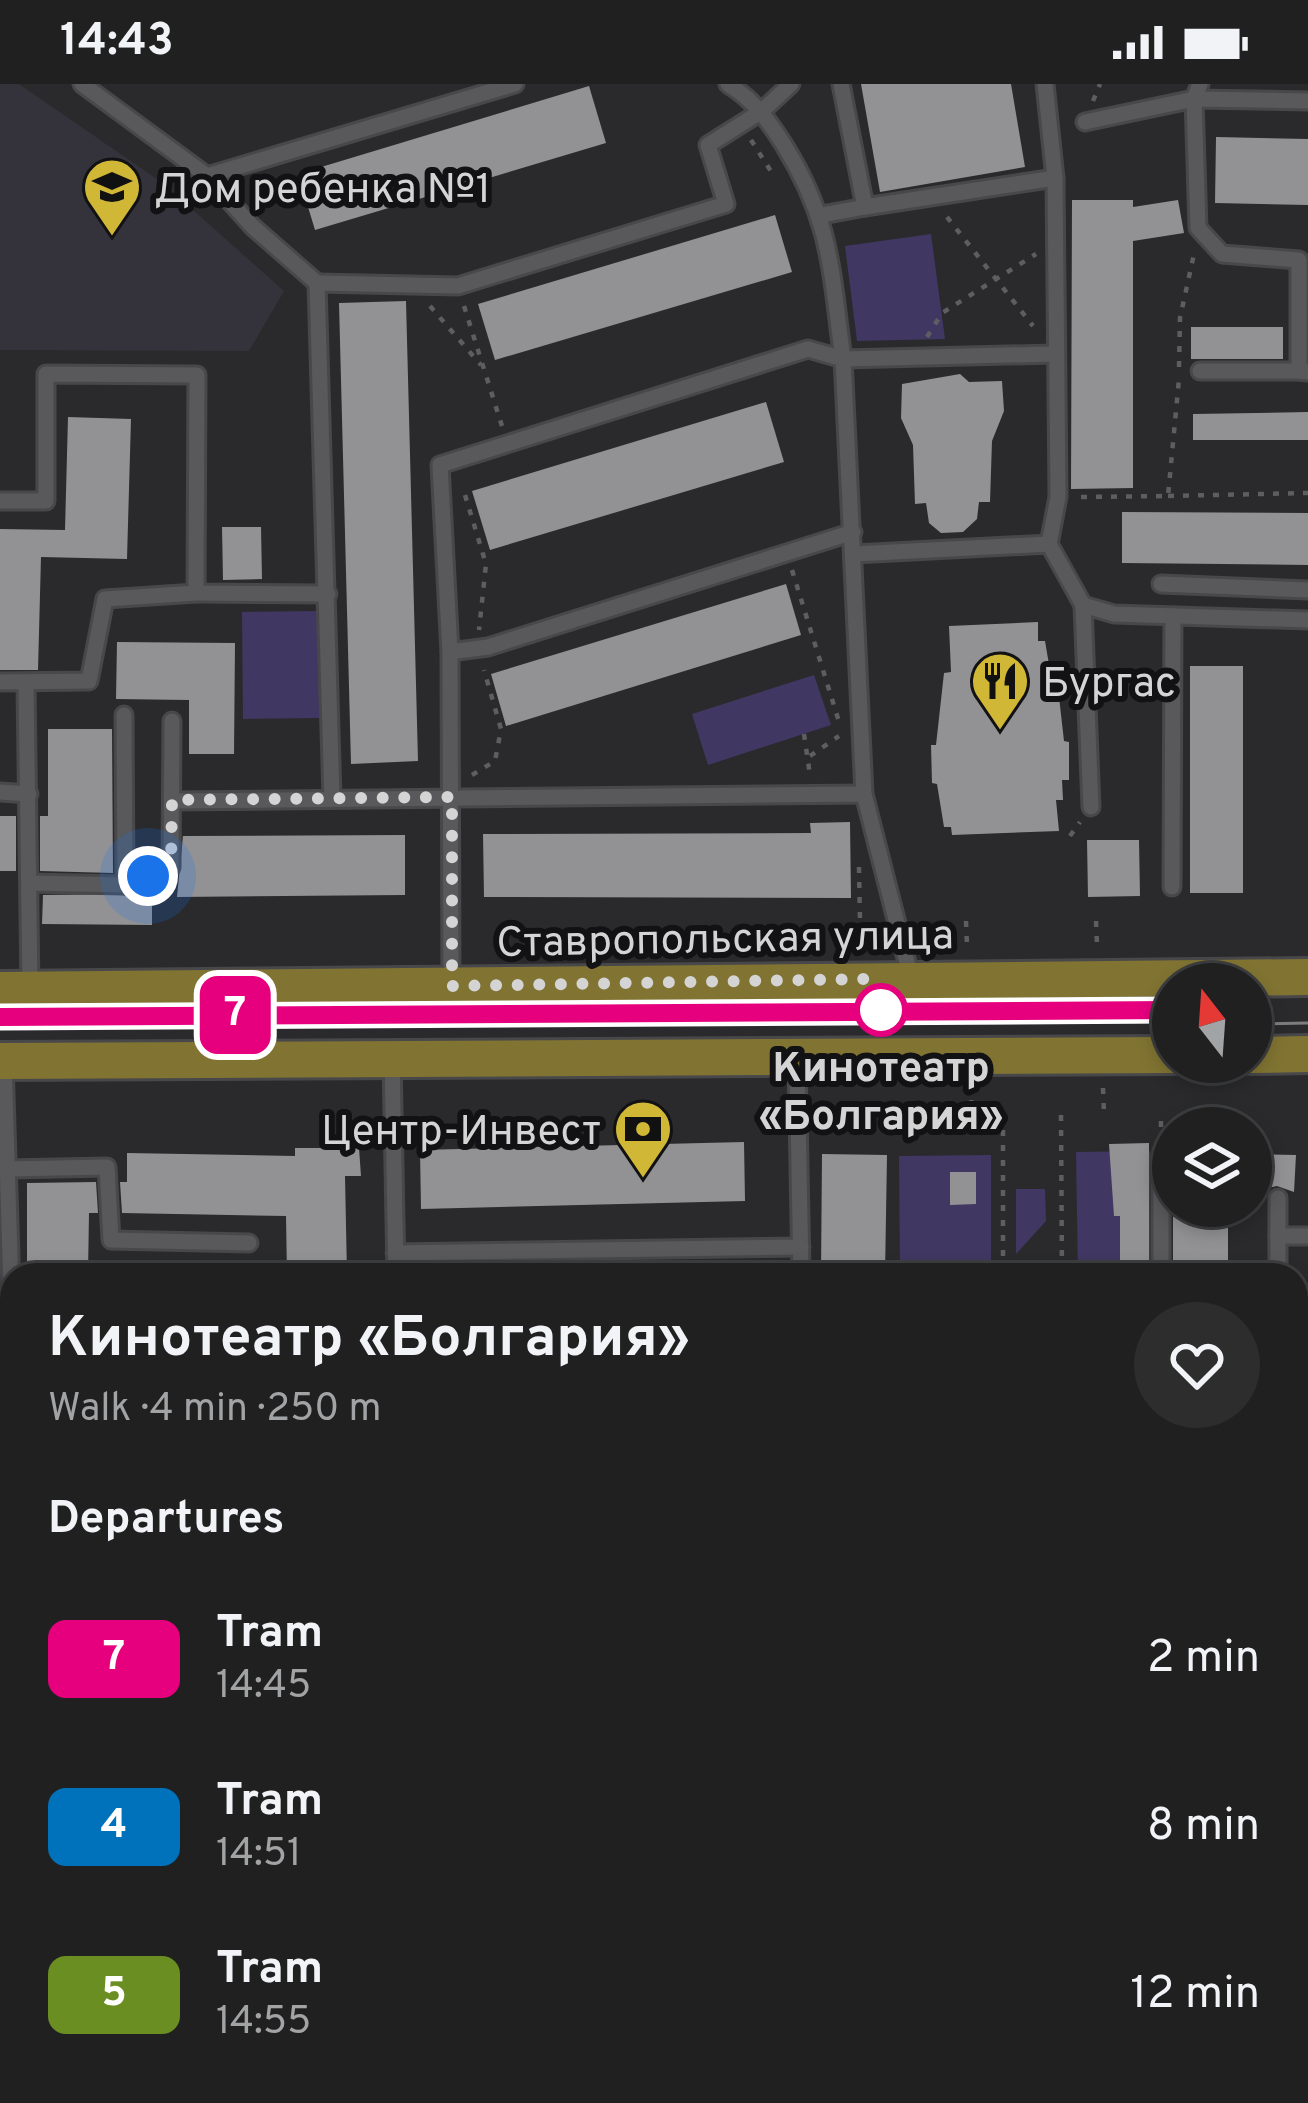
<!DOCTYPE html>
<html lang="en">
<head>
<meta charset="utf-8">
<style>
  :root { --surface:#202021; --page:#2d2d2e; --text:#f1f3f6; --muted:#a2a3a5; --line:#3d3e3f }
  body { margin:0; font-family:Overpass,sans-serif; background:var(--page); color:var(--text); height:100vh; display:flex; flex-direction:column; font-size:45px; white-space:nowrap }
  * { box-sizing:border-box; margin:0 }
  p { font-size:39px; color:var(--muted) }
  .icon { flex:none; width:66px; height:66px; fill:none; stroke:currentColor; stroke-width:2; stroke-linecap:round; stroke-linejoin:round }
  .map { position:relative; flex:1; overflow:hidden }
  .sheet { position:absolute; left:0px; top:1179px; width:1308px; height:840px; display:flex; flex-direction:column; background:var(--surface); border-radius:36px 36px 0 0; box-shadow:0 6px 18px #0003,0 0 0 3px var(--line) }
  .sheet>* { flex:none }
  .badge { padding:0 24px; border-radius:18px; font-size:42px; line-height:78px }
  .needle { width:78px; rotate:343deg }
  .tools { position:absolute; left:1152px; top:879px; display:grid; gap:24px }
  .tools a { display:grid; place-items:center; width:120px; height:120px; border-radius:50%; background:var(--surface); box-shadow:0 6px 18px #0003,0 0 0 3px var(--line); font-size:60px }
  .you { position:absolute; width:60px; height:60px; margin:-30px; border:9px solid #fff; border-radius:50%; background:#1a73e8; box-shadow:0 0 0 18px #1a73e833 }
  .map>.badge { position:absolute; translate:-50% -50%; box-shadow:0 0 0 6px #fff }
  h2 { padding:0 48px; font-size:45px; line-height:108px }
  .round { display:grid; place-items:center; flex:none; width:126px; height:126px; border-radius:63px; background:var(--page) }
  .headline { display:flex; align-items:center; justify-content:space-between; height:204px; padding:0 48px }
  h1 { font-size:57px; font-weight:700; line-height:90px }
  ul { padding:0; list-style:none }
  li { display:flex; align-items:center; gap:36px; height:168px; padding:0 48px }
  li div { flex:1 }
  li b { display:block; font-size:45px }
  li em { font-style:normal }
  li .badge { min-width:132px; font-weight:700; text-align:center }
  .status { display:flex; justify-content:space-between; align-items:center; height:84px; padding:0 60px; background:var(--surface); direction:ltr }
  .status svg { height:33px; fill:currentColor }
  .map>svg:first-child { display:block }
  .built { fill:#34333b }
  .green { fill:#403862 }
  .building { fill:#929295 }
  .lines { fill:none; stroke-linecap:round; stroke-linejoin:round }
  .lane-casing { stroke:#48484b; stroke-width:21 }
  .primary-casing { stroke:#48484b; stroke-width:42 }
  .path { stroke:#5e5e60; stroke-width:4.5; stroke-dasharray:6 9; stroke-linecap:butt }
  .lane { stroke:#59585b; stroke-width:15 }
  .primary { stroke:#817432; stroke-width:36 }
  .tram { stroke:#7d7d7e; stroke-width:3 }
  .line-casing { stroke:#fff; stroke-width:27 }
  .line { stroke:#e6007e; stroke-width:18 }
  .walk { stroke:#d4d4d5; stroke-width:12; stroke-dasharray:0 21.6 }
  .stop-dot { fill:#fff; stroke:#e6007e; stroke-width:6 }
  .labels { text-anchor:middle; stroke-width:12; stroke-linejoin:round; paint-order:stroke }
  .poi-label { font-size:42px; fill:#d4d4d5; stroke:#121214; text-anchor:start }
  .street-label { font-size:42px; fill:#d4d4d5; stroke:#121214 }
  .stop-label { font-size:42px; font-weight:bold; fill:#d4d4d5; stroke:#121214 }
</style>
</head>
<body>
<div class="status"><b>14:43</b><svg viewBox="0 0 49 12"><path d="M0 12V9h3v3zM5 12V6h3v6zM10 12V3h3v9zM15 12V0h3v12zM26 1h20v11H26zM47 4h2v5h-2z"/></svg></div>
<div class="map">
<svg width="1308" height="2019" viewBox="0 0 1308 2019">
  <rect width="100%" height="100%" fill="#2a2a2c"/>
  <polygon class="built" points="0,0 19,0 164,100 284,207 249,267 0,266"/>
  <g class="green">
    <polygon points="931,150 945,255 857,257 845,162"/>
    <polygon points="321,527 322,634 243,635 242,528"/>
    <polygon points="814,591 831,641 708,681 692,630"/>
    <polygon points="1150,1067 1150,1191 1078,1191 1076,1068"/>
    <polygon points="991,1071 991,1191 900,1191 899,1072"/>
    <polygon points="1016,1105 1045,1105 1046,1137 1016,1170"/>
  </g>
  <g class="building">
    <polygon points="861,0 1011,0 1025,83 880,108"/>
    <polygon points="589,2 606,59 315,146 298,90"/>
    <polygon points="1216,53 1308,55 1308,121 1215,119"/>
    <polygon points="1072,116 1133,116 1133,123 1178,116 1184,149 1133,157 1133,404 1071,405"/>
    <polygon points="775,131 792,188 495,276 478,220"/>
    <polygon points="406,217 418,677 351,680 339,219"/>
    <rect x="1191" y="243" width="92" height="32"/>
    <polygon points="960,290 969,298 1002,297 1004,327 992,357 990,418 979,418 977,435 963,448 941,449 929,439 926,419 915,420 913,361 901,334 902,300"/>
    <polygon points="766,318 784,378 490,466 472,407"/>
    <polygon points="1308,328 1308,356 1193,356 1193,330"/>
    <polygon points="68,333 131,335 127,475 41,473 38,586 0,586 0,445 65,446"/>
    <polygon points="1122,428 1308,429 1308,481 1122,479"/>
    <polygon points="222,443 261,443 262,495 223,496"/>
    <polygon points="786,500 801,551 506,642 491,590"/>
    <polygon points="1038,538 1038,557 1045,557 1053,604 1058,604 1064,657 1069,658 1069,696 1062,696 1063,716 1056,716 1059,747 952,751 951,743 944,743 937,700 932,699 931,661 936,661 944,589 951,588 949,542"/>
    <polygon points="117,558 235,559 234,670 189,670 189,616 116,615"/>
    <rect x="1190" y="582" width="53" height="227"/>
    <polygon points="48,645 112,645 113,789 40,787 40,732 48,732"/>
    <rect x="0" y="732" width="16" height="55"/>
    <polygon points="850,738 851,814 484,813 483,750 811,749 810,739"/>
    <polygon points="405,751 405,811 177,813 183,752"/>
    <polygon points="1087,756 1139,756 1140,812 1088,813"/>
    <polygon points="136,810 152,810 152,841 42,840 43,811"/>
    <polygon points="744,1058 745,1117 421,1125 420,1066"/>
    <polygon points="1149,1059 1149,1191 1120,1191 1120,1132 1114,1132 1109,1060"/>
    <polygon points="295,1064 359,1064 361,1092 345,1092 347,1191 287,1191 286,1132 122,1129 120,1098 127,1098 127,1069 295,1072"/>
    <polygon points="822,1070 887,1071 885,1191 821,1191"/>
    <polygon points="1251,1070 1296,1071 1294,1108 1277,1102 1251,1108"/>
    <polygon points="950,1088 976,1088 976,1120 950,1121"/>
    <polygon points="96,1098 98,1129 89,1129 88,1191 27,1191 27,1099"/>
    <rect x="1173" y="1122" width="55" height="69"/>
  </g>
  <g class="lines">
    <g class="lane-casing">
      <g id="lane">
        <polyline points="82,0 207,92 253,143 317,199"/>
        <path d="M728 0C754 16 768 36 784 61 832 138 831 188 843 275L1054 270"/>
        <polyline points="841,0 865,123 1055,94"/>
        <polyline points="1045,0 1055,94 1058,413 1049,460"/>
        <polyline points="1308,17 1194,15 1198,144 1222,170 1299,176 1299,287 1308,288"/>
        <polyline points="1085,38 1194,15 1200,0"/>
        <polyline points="207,92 515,0"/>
        <polyline points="822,131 865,123"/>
        <polyline points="1200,287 1299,287"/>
        <polyline points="0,417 46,417 46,290 197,291 196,509 328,510"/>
        <polyline points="854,470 1049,460 1083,521 1114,530 1308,536"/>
        <polyline points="1161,500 1308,506"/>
        <polyline points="1083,521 1091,723"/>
        <polyline points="450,568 488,563 853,448"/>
        <polyline points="0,598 89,597 105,515 196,509"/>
        <polyline points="26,599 30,906"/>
        <polyline points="124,631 125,801"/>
        <polyline points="0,708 29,710"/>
        <polyline points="332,715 317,199 458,202 726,120 708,61 762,27 791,0"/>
        <polyline points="172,717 864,710"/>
        <polyline points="30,799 125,801 171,783 172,637"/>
        <polyline points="1172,803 1173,532"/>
        <polyline points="451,899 450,568 440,381 808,265 843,275 864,710 911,894"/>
        <polyline points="797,973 801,1191"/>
        <polyline points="392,974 396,1191"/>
        <polyline points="4,977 12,1239"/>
        <polyline points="1161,1075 1161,1191"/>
        <polyline points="7,1085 107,1083 111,1156 249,1159"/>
        <polyline points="1278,1152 1308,1152"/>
        <polyline points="395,1169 801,1163"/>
        <polyline points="1278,1191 1278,1114"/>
        <polyline points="1296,1211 1308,1210"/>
        <polyline points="0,1366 12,1366"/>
        <polyline points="1296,1473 1308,1469"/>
        <polyline points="0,1666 12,1663"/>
        <polyline points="1296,1904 1308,1900"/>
        <polyline points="470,2007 473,2019"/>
        <polyline points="638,2007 642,2019"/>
        <polyline points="1169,2007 1173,2019"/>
        <polyline points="317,2019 356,2007"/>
        <polyline points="720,2019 754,2007"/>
        <polyline points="843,2019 879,2007"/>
      </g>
    </g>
    <g class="primary-casing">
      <g id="primary">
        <polyline points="0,906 1308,893"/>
        <polyline points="1251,971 1308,970"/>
        <polyline points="0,977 1173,971"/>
      </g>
    </g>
    <g class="path">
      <polyline points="1093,17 1100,0"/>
      <polyline points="751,56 774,92"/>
      <polyline points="947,133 1033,242"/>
      <polyline points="430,222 481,281"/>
      <polyline points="464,222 502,342"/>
      <polyline points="927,253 942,229 1036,170"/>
      <polyline points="1179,283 1180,234 1194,170"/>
      <polyline points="465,411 486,480 479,546"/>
      <polyline points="1168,412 1308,409"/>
      <polyline points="1081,413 1168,412 1179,295"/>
      <polyline points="792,486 840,641"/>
      <polyline points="804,650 810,691"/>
      <polyline points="810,672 839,652"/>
      <polyline points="472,691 495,677 501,645 484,586"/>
      <polyline points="1070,752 1080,738"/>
      <polyline points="859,783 860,838"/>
      <polyline points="966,837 967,863"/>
      <polyline points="1096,837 1097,861"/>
      <polyline points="971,1001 972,1031"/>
      <polyline points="1103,1004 1104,1030"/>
      <polyline points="1003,1031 1003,1191"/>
      <polyline points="1061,1031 1062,1191"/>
      <polyline points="1161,1058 1161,1031"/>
      <polyline points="0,1266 12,1266"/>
    </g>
    <use href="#lane" class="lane"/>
    <use href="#primary" class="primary"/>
    <g class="tram">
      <polyline points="0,933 1173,926"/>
      <polyline points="1251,940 1308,939"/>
    </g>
  </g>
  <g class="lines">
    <g class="line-casing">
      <polyline id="line" points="0,933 1173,926"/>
    </g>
    <use href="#line" class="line"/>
    <polyline class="walk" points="148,792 171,783 172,716 452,713 452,902 865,895 881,926"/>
  </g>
  <defs>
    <g id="school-pin" transform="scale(3)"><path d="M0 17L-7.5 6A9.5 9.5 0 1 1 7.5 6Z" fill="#d1b736" stroke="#121214"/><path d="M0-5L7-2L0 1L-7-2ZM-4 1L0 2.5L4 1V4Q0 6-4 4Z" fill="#111"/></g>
    <g id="restaurant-pin" transform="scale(3)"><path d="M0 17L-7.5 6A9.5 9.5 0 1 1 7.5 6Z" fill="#d1b736" stroke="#121214"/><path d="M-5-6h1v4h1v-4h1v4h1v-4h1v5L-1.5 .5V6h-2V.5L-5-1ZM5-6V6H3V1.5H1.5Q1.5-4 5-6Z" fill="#111"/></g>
    <g id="bank-pin" transform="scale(3)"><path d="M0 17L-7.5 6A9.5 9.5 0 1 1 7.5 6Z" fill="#d1b736" stroke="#121214"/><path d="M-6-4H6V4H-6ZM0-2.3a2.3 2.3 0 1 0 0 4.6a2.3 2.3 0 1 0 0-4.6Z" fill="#111"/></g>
  </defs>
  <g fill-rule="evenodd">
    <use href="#school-pin" x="112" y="103"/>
    <use href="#restaurant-pin" x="1000" y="597"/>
    <use href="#bank-pin" x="643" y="1045"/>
  </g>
  <circle class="stop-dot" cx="881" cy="926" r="24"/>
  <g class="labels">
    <g class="poi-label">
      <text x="154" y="118">Дом ребенка №1</text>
      <text x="1042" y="612">Бургас</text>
      <text x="601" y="1060" text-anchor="end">Центр-Инвест</text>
    </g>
    <g class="street-label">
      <text transform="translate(725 853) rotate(-1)" y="15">Ставропольская улица</text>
    </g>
    <g class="stop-label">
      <text x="881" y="997">Кинотеатр<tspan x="881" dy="48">«Болгария»</tspan></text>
    </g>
  </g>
</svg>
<div class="tools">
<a><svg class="needle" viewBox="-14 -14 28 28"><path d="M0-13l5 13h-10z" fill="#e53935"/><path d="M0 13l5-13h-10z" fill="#a2a3a5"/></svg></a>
<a><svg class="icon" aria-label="layers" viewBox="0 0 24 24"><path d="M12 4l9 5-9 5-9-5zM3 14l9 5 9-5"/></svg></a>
</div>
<div class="you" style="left:148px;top:792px"></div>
<b class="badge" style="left:235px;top:931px;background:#e6007e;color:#fff">7</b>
<section class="sheet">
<div class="headline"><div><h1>Кинотеатр «Болгария»</h1><p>Walk · 4 min · 250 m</p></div><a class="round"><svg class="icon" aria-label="heart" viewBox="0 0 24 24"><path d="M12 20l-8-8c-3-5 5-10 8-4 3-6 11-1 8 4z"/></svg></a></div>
<h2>Departures</h2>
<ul>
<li><span class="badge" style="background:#e6007e;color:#fff">7</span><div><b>Tram</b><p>14:45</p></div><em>2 min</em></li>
<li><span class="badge" style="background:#0072bc;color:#fff">4</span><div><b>Tram</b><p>14:51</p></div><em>8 min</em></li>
<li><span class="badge" style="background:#6b8e23;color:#fff">5</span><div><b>Tram</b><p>14:55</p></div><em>12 min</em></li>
</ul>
</section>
</div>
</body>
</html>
